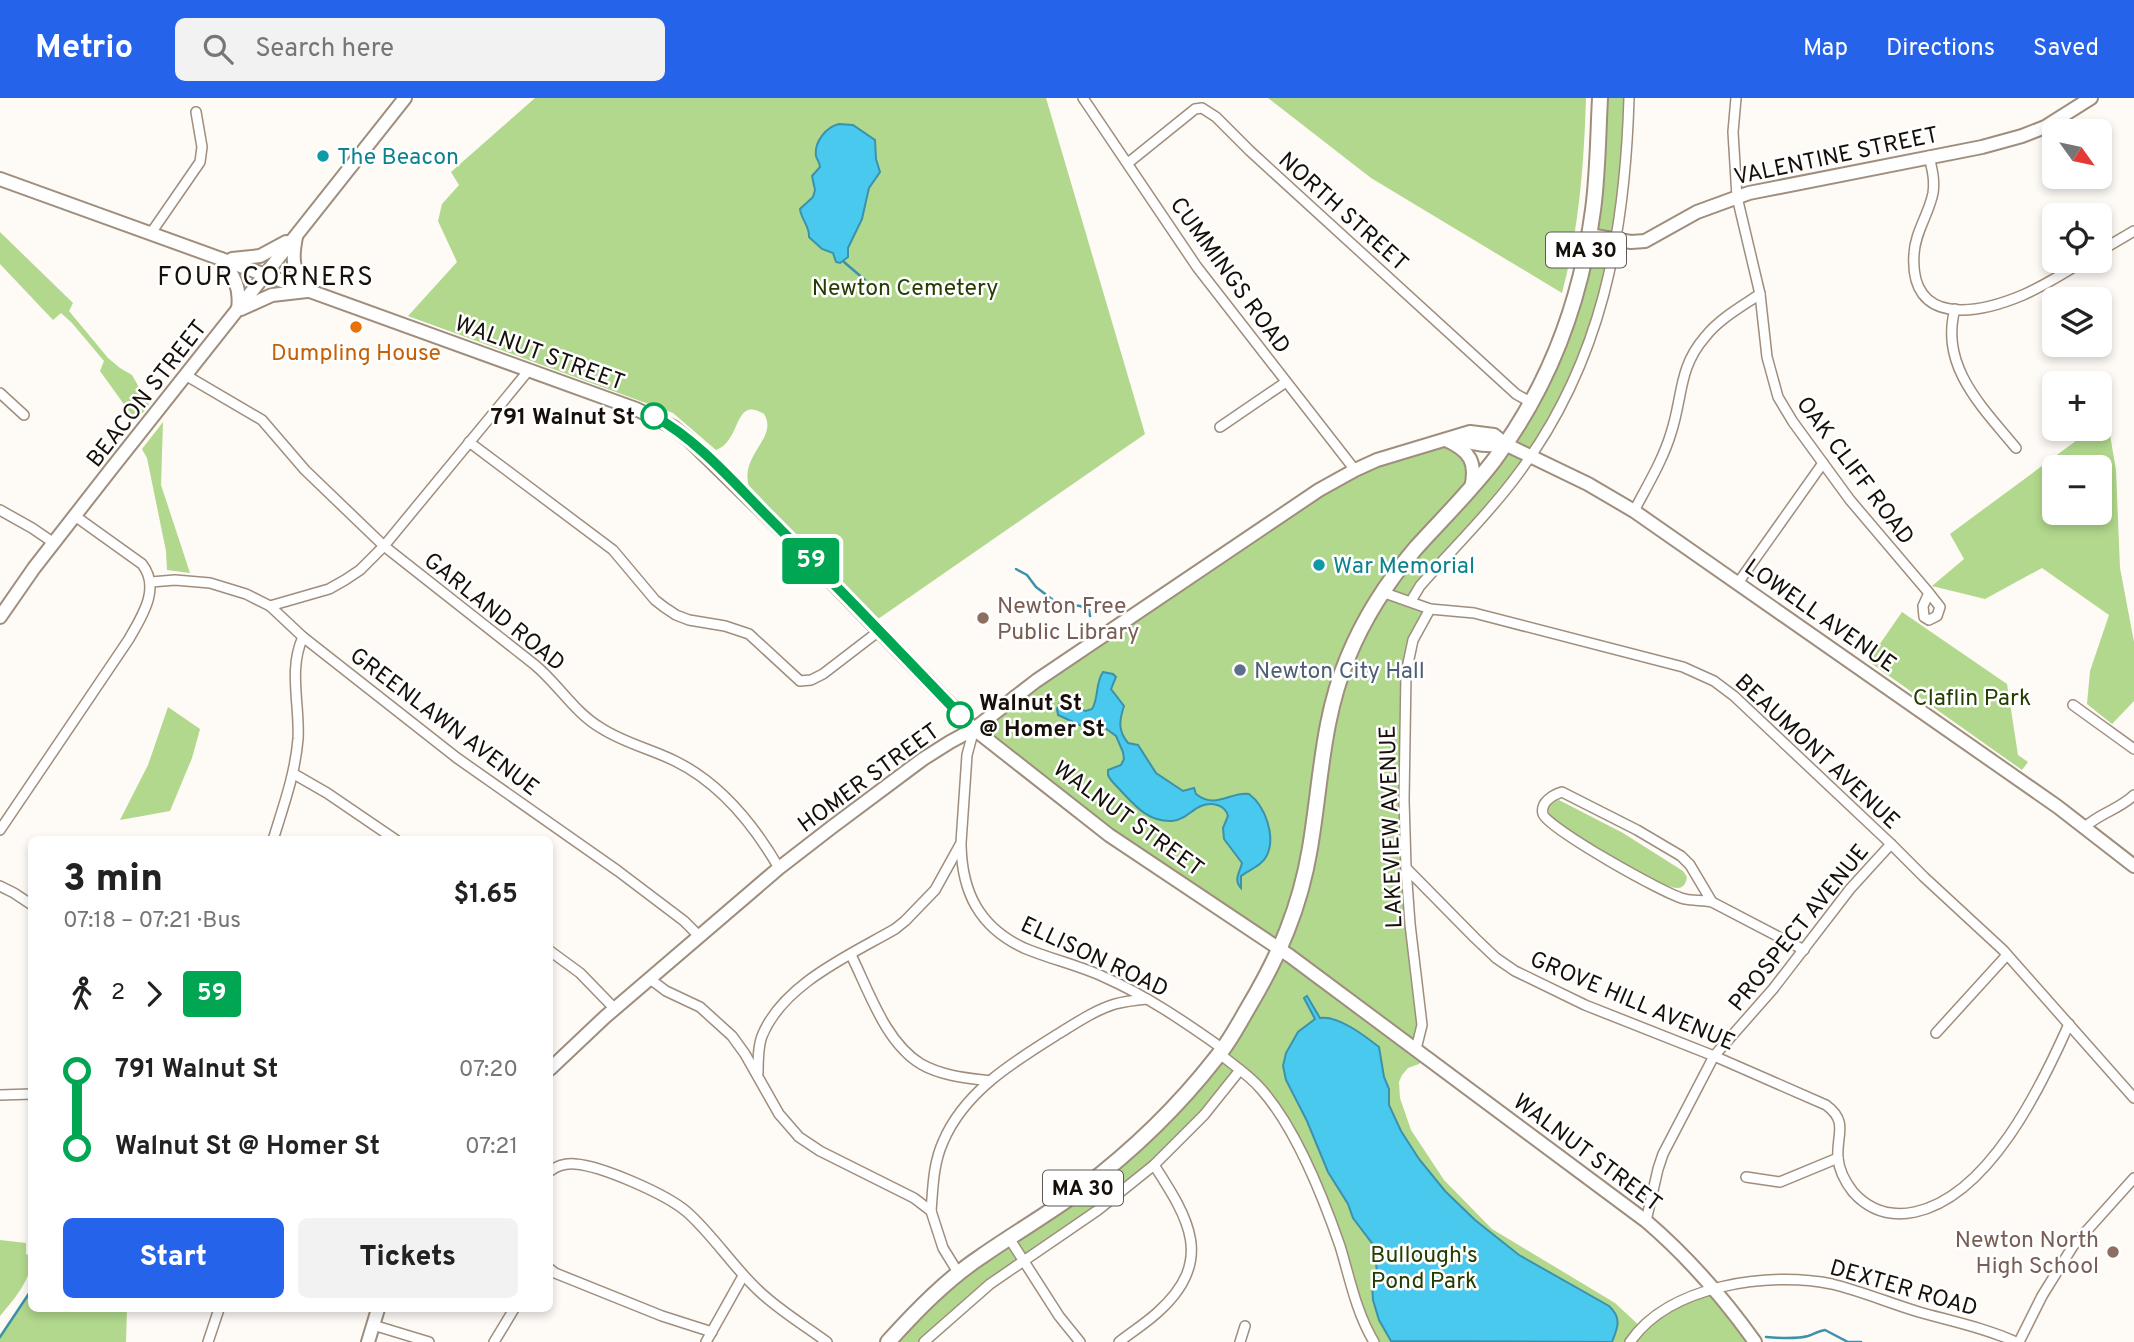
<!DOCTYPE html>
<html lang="en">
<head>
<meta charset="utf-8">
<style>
  :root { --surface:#fff; --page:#f2f2f2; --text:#222; --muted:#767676; --accent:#2563eb }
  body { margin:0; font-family:Overpass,sans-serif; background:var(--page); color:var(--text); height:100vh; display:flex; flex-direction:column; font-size:26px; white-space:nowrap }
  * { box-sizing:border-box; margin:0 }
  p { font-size:23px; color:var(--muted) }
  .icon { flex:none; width:38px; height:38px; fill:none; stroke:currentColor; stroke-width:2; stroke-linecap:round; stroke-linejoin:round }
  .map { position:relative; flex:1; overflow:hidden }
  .panel { position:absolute; left:28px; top:738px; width:525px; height:476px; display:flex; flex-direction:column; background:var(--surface); border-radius:10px; box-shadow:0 4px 10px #0003 }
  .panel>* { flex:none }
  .badge { padding:0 14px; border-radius:5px; font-size:24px; line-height:46px }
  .needle { width:46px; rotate:123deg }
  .controls { position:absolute; left:2042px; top:21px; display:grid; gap:14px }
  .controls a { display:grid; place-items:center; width:70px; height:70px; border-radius:10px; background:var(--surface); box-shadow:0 4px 10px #0003; font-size:35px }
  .map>.badge { position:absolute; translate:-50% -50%; box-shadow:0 0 0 4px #fff }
  .legs { display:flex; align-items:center; gap:10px; height:77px; padding:0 35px; font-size:23px }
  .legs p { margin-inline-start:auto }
  .overview { display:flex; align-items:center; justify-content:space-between; height:119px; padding:0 35px }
  h1 { font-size:38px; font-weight:800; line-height:52px }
  .action { display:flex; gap:14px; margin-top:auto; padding:14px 35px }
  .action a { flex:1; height:80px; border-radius:10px; background:var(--accent); color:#fff; font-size:28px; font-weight:800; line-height:80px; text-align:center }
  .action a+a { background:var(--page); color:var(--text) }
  ul { padding:0 35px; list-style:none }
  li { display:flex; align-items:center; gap:24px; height:77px; font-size:26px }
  li i { display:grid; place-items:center; width:10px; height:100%; margin:0 9px; background:currentColor }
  li i::after { content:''; width:18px; height:18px; margin:-9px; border:5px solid; border-radius:50%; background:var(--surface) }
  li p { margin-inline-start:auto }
  li:first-child i { background:linear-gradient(#0000 50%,currentColor 0) }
  li:last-child i { background:linear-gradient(currentColor 50%,#0000 0) }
  header { display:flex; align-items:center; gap:42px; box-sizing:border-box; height:98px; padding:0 35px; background:var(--accent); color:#fff }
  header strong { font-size:33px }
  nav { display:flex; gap:38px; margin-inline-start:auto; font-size:24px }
  .search { width:490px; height:63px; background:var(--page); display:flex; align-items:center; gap:18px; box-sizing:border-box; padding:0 24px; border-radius:10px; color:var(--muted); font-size:26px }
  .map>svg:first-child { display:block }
  .green { fill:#b1d88c; fill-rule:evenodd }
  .water { fill:#4ac9ee; stroke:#3b92aa; stroke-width:2 }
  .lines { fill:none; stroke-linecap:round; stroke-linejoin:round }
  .stream { stroke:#3b92aa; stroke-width:2.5 }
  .street-casing { stroke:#9f8e7d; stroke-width:12 }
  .secondary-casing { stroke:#9f8e7d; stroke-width:16 }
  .primary-casing { stroke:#9f8e7d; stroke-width:18 }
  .street { stroke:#fff; stroke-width:9 }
  .secondary { stroke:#fff; stroke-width:12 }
  .primary { stroke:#fff; stroke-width:14 }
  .line-1-casing { stroke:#fff; stroke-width:16 }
  .line-1 { stroke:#00a651; stroke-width:10 }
  .culture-dot { fill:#0f9aa8; stroke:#fff; stroke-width:2.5 }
  .food-dot { fill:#e8710a; stroke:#fff; stroke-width:2.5 }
  .stop-1-dot { fill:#fff; stroke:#00a651; stroke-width:3.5 }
  .education-dot { fill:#8d6e63; stroke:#fff; stroke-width:2.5 }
  .service-dot { fill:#5c6f8a; stroke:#fff; stroke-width:2.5 }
  .labels { text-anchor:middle; stroke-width:5; stroke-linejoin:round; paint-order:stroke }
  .shield { fill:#fff; stroke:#5d5854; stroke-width:2 }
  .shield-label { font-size:21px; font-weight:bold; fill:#17100a }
  .street-label { font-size:23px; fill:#17100a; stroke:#fff }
  .culture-label { font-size:23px; fill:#0d838f; stroke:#fff; text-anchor:start }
  .park-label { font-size:23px; fill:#253e00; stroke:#fff }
  .food-label { font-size:23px; fill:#c56008; stroke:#fff }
  .stop-label { font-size:23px; font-weight:bold; fill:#17100a; stroke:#fff; text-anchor:end }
  .education-label { font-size:23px; fill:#785e54; stroke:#fff; text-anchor:start }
  .service-label { font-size:23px; fill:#4e5e75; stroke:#fff; text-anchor:start }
  .quarter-label { font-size:26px; letter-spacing:2px; fill:#17100a; stroke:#fff }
</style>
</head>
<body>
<header>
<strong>Metrio</strong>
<div class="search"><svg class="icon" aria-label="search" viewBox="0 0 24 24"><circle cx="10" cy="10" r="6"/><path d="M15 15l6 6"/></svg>Search here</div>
<nav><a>Map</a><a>Directions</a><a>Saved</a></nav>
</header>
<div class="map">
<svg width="2134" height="1244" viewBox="0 0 2134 1244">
  <rect width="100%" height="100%" fill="#fefaf6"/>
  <g class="green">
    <path d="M535 0H1046L1145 336 878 521 749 388C739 357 779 340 764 316 733 297 742 343 716 352L673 315 408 218 457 164 438 123 442 106 459 87 451 74Z"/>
    <path d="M1268 0H1586C1584 66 1579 131 1562 195L1371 80Z"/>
    <polygon points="1600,0 1629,0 1624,88 1592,239 1530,358 1411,503 1430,511 1409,558 1404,702 1422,927 1416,950 1426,959 1419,966 1408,970 1402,977 1399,984 1400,1000 1411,1032 1444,1082 1492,1131 1615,1205 1642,1230 1651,1222 1714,1191 1755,1244 1374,1244 1322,1099 1269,1002 1240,973 1154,1067 1023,1162 924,1244 888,1244 912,1218 1056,1110 1202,977 1280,852 1109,737 974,631 1319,392 1407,352 1457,347 1474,377 1511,338 1576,195"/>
    <polygon points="0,134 73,205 69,213 108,260 120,270 132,277 149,307 136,323 100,273 104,263 72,225 61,215 53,222 0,166"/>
    <path d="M2107 319 2116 372 2120 470 2134 544V603L2112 626 2087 606 2090 573 2109 517 2042 470 1985 501 1932 488 1964 461 1950 436 2092 331H2100V325ZM2054 369H2100V415H2054Z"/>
    <polygon points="163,324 161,387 190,475 167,472 166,453 147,360 142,351"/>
    <polygon points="1902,514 2007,586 2018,657 2028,664 2022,672 1868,563"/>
    <polygon points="168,609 200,631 192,660 170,713 120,722 148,667"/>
    <path d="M1559 702 1623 735 1683 773 1687 779C1686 785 1684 790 1677 790 1656 789 1565 732 1549 716L1548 710 1550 706Z"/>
    <path d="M0 1142 26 1145V1156L31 1159C32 1182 14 1201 0 1218Z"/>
    <polygon points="31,1191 32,1211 127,1211 126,1244 0,1244 0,1237"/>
  </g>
  <g class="water">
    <path d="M839 26 853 27 875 42 876 61 880 74 869 90 862 121 848 150V159L840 165 836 164 833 155 822 151 809 139C810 129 801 121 800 111L813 99 815 92 812 78C813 77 819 70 820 69 820 65 817 62 816 58 814 44 826 29 839 26Z"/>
    <path d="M1103 574 1113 576 1116 579 1111 591 1124 608C1119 623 1118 633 1128 645L1138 647 1156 675 1183 693 1194 690 1196 696C1216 712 1231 693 1249 696 1265 708 1276 738 1267 757 1263 767 1249 772 1241 778V790C1233 782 1240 774 1242 765L1224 741 1223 730 1228 718C1225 706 1211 704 1201 708 1191 712 1185 722 1172 723 1149 724 1136 709 1122 694 1117 688 1111 684 1108 677V672L1121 667 1124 661 1123 654 1116 638 1105 630 1084 629 1058 617 1057 611 1059 606 1086 613 1092 611C1099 600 1095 585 1103 574Z"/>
    <path d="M1307 898 1320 920C1338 917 1365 938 1379 949L1384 979 1389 991V1007L1401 1033 1419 1061 1445 1093 1475 1122 1519 1157 1609 1208C1622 1220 1618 1229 1612 1244L1391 1243 1379 1222 1373 1202 1372 1186 1377 1174 1374 1148 1353 1120 1348 1106 1328 1074 1307 1023 1286 982 1283 968 1286 955 1298 934 1315 921 1304 900Z"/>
  </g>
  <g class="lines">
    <g class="stream">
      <polyline points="844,164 865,182"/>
      <polyline points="1016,471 1027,477 1036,489 1057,505 1080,508 1089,512 1090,518"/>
      <polyline points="0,1239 32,1191"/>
      <path d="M1766 1239C1776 1240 1798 1241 1808 1238 1814 1236 1818 1233 1825 1232L1848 1244H1861"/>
    </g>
    <g class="street-casing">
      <g id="street">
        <polyline points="1083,0 1197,169 1355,372"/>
        <polyline points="1736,0 1733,34 1737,99 1760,196 1767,259 1778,299 1793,324 1850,402 1929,495 1923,508 1924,519 1929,522 1937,518 1940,509 1929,495"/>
        <path d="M1929 58C1932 71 1935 82 1933 95 1929 116 1915 134 1914 156 1909 229 1978 216 2023 197 2044 188 2064 175 2084 163"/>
        <polyline points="1128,65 1195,11 1202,10 1216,19 1250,53 1516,296 1532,305"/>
        <polyline points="151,135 200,64 202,49 196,14"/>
        <polyline points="2100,153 2134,133"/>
        <path d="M1955 211C1939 268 1983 310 2016 350"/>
        <path d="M187 278 262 322 305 372 384 448 535 567C558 586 575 615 601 630 624 645 651 651 675 663 720 685 754 727 779 770"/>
        <polyline points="0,295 24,317"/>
        <polyline points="1220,329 1286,284"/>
        <polyline points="469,344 613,452 655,502 664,509 676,517 689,522 725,528 749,536 800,583 811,582 823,576 879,533"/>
        <polyline points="0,412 32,430 54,445"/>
        <path d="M1634 413C1647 388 1663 362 1671 335 1683 299 1678 270 1705 239 1719 221 1741 209 1760 196"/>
        <polyline points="151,484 175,482 210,485 246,496 270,508 303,539 457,660 618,773 684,823 699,838"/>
        <polyline points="1738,485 1823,365"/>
        <polyline points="1382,494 1430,511 1474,515 1683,569 1714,583 1734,598 1891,746 1924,779 2003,852 2134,1000"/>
        <path d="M1411 503 1420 488C1453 450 1489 416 1518 376 1602 264 1625 137 1629 0"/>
        <polyline points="270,508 329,491 345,482 360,472 384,448 529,272"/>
        <polyline points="2073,607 2134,651"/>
        <polyline points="294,676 327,695 396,742"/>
        <path d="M2085 729C2100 715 2120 711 2134 697"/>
        <path d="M0 732 129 541C142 518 161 490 142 466L75 418"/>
        <path d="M273 742C283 709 295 677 298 641 300 607 288 571 303 539"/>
        <path d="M961 747C962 794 979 829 1024 850 1050 861 1078 867 1104 879 1147 898 1185 924 1223 951"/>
        <path d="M1406 770 1475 840 1496 860 1515 873 1585 907 1714 958 1826 1007C1849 1024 1836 1037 1838 1060 1839 1072 1846 1085 1853 1094 1870 1113 1891 1119 1915 1114 1989 1098 2041 989 2069 926"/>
        <polyline points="0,788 14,795 32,807"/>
        <path d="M1712 804C1703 802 1693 803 1685 801 1667 798 1546 729 1543 716 1540 704 1553 697 1562 694L1637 732 1681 758 1690 767 1712 804 1804 852"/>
        <polyline points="550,853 580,875 615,911"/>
        <path d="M851 857C869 893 885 944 921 966 942 978 967 980 990 983"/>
        <polyline points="650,881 666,893 700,909 732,938 745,956 779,1016 799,1039 820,1053 914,1100 931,1113 943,1150 959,1176"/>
        <polyline points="1936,935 2007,857"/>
        <polyline points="1416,951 1422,927 1410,826 1406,770 1404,702 1406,575 1413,542 1430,511"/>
        <path d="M1220 956C1233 967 1249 977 1261 991 1295 1029 1323 1099 1340 1148 1350 1181 1356 1214 1374 1244"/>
        <path d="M758 975C758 962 758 949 762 938 783 886 850 857 895 831L905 823 935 792 961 745 967 657 974 631"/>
        <polyline points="0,997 32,996"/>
        <path d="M550 1073C557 1068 565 1065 575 1066 602 1068 666 1096 687 1114 713 1137 733 1169 759 1193 780 1213 804 1227 827 1244"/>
        <polyline points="1746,1079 1780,1084 1838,1060"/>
        <path d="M931 1113C933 1090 933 1066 943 1044 964 994 1013 964 1058 936 1076 925 1095 912 1115 906 1126 903 1136 902 1147 901"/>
        <polyline points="1646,1123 1658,1071 1663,1056 1714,958 1773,891 1850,791 1891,746"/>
        <polyline points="1009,1140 1059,1218 1080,1244"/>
        <polyline points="550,1171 555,1175 662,1218 712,1234"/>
        <polyline points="373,1227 429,1244"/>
        <polyline points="208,1244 219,1211"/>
        <polyline points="494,1244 514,1211"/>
        <polyline points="706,1244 743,1178"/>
        <polyline points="924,1244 990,1186 1098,1112 1154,1067 1204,1017 1240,972"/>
        <path d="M1119 1244C1132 1234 1146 1225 1158 1214 1215 1163 1189 1121 1154 1067"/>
        <polyline points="1240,1244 1245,1228"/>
        <path d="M1630 1244C1669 1187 1769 1173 1832 1186 1861 1193 1889 1205 1919 1214 1951 1223 1985 1230 2016 1244"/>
        <polyline points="2019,1244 2042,1198 2073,1148 2134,1080"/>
      </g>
    </g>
    <g class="secondary-casing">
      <g id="secondary">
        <path d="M0 81 636 311 673 329 690 343 783 434 974 631 1109 737 1290 858 1646 1123C1688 1159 1723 1199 1755 1244"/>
        <polyline points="1589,137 1631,144 1645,143 1697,114 1749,95 1982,49 2022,38 2045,29 2091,0"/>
        <path d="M296 139C291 164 293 172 309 192"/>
        <path d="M221 161C234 177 241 190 238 211"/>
        <polyline points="232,161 260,158 286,144"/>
        <polyline points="241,211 272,197 307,193"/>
        <path d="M1457 340C1473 347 1487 349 1505 346"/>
        <path d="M1446 342C1470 353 1477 364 1471 390"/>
        <polyline points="0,519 34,470 112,370 405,0"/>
        <polyline points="550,971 605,919 779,770 832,729 923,661 950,644 974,631 1036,583 1319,392 1355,372 1377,362 1470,334 1494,337 1505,346 1588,386 1634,413 2058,709 2134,768"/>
        <polyline points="368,1244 378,1211"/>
      </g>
    </g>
    <g class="primary-casing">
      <path id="primary" d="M888 1244C916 1213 947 1181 982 1158 1015 1135 1050 1115 1082 1091 1132 1053 1177 1010 1216 960 1229 945 1238 927 1248 910 1279 858 1300 810 1310 750 1321 685 1322 620 1348 559 1364 520 1388 483 1415 451 1442 421 1471 393 1495 361 1549 288 1581 203 1593 112 1598 75 1598 37 1600 0"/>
    </g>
    <use href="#street" class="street"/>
    <use href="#secondary" class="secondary"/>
    <use href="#primary" class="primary"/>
  </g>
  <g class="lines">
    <g class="line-1-casing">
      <path id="line-1" d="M654 318C699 343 734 385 770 421 834 485 897 551 960 617"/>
    </g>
    <use href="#line-1" class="line-1"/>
  </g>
  <g class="culture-dot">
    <circle cx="323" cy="58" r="7"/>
    <circle cx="1319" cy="467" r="7"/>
  </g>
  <circle class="food-dot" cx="356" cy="229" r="7"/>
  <g class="stop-1-dot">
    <circle cx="654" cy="318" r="12"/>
    <circle cx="960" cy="617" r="12"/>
  </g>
  <g class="education-dot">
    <circle cx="983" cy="520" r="7"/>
    <circle cx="2113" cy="1154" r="7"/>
  </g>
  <circle class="service-dot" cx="1240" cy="572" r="7"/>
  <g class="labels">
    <g class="shield">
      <rect x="1546" y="134.5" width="80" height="35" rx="5"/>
      <rect x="1043" y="1072.5" width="80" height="35" rx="5"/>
    </g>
    <g class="shield-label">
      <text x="1586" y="159">MA 30</text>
      <text x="1083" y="1097">MA 30</text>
    </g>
    <g class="street-label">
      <text transform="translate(1836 57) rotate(-12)" y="8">VALENTINE STREET</text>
      <text transform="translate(1344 113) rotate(42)" y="8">NORTH STREET</text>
      <text transform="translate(1231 177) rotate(54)" y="8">CUMMINGS ROAD</text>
      <text transform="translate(540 254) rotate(20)" y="8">WALNUT STREET</text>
      <text transform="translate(146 295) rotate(-52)" y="8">BEACON STREET</text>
      <text transform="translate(1856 372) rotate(53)" y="8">OAK CLIFF ROAD</text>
      <text transform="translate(495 513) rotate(39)" y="8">GARLAND ROAD</text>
      <text transform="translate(1821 517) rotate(35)" y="8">LOWELL AVENUE</text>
      <text transform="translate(445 623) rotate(37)" y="8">GREENLAWN AVENUE</text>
      <text transform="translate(1818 653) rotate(43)" y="8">BEAUMONT AVENUE</text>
      <text transform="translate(868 679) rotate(-36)" y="8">HOMER STREET</text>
      <text transform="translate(1129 720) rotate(36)" y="8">WALNUT STREET</text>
      <text transform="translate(1390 729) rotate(-92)" y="8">LAKEVIEW AVENUE</text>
      <text transform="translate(1798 829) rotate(-51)" y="8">PROSPECT AVENUE</text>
      <text transform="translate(1095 858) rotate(25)" y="8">ELLISON ROAD</text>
      <text transform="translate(1633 902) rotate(23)" y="8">GROVE HILL AVENUE</text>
      <text transform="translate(1588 1054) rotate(37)" y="8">WALNUT STREET</text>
      <text transform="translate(1904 1189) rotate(16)" y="8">DEXTER ROAD</text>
    </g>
    <g class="culture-label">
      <text x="337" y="66">The Beacon</text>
      <text x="1333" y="475">War Memorial</text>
    </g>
    <g class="park-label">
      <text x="905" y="197">Newton Cemetery</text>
      <text x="1972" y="607">Claflin Park</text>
      <text x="1424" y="1164">Bullough's<tspan x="1424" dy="26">Pond Park</tspan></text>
    </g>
    <g class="food-label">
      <text x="356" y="262">Dumpling House</text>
    </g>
    <g class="stop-label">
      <text x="635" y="326">791 Walnut St</text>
      <text x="979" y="612" text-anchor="start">Walnut St<tspan x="979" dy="26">@ Homer St</tspan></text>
    </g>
    <g class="education-label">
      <text x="997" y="515">Newton Free<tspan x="997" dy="26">Public Library</tspan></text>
      <text x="2099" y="1149" text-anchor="end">Newton North<tspan x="2099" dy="26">High School</tspan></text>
    </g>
    <g class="service-label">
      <text x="1254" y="580">Newton City Hall</text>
    </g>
    <g class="quarter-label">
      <text x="266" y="187">FOUR CORNERS</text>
    </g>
  </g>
</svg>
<div class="controls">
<a><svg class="needle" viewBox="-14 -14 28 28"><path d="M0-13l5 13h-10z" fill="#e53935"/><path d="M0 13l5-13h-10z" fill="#767676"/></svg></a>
<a><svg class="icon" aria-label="locate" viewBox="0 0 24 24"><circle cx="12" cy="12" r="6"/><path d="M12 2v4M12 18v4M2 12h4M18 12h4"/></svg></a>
<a><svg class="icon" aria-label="layers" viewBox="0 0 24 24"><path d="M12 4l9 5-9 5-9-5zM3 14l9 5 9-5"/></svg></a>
<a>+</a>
<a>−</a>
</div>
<b class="badge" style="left:811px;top:463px;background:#00a651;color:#fff">59</b>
<section class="panel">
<div class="overview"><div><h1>3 min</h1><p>07:18 – 07:21 · Bus</p></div><b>$1.65</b></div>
<div class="legs"><svg class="icon" aria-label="walk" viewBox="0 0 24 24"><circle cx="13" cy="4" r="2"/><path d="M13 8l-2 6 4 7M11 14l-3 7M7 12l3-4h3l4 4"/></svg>2<svg class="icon" aria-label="forward" viewBox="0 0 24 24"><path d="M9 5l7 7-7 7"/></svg><b class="badge" style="background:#00a651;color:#fff">59</b></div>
<ul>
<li><i style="color:#00a651"></i><b>791 Walnut St</b><p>07:20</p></li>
<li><i style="color:#00a651"></i><b>Walnut St @ Homer St</b><p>07:21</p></li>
</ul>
<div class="action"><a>Start</a><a>Tickets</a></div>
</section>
</div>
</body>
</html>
